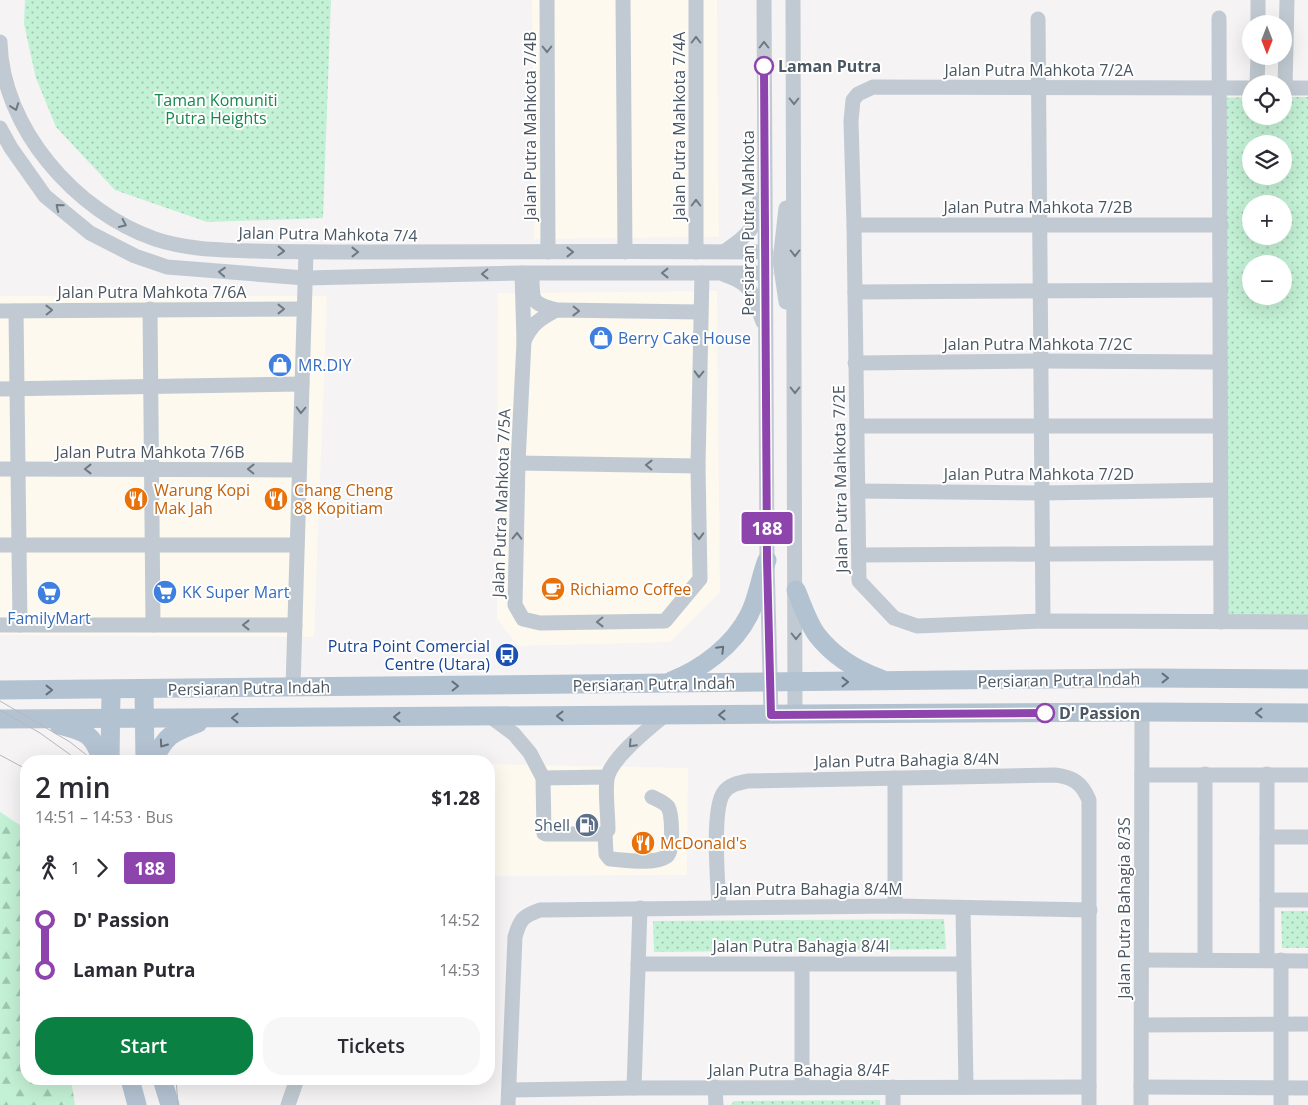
<!DOCTYPE html>
<html lang="en">
<head>
<meta charset="utf-8">
<style>
  :root { --surface:#fff; --page:#f7f7f7; --text:#2b2b33; --muted:#7c7c81; --accent:#0b8043 }
  body { margin:0; font-family:"Open Sans",sans-serif; background:var(--page); color:var(--text); height:100vh; display:flex; flex-direction:column; font-size:19px; white-space:nowrap }
  * { box-sizing:border-box; margin:0 }
  p { font-size:16px; color:var(--muted) }
  .icon { flex:none; width:28px; height:28px; fill:none; stroke:currentColor; stroke-width:2; stroke-linecap:round; stroke-linejoin:round }
  .map { position:relative; flex:1; overflow:hidden }
  .sheet { position:absolute; left:20px; top:755px; width:475px; height:330px; display:flex; flex-direction:column; background:var(--surface); border-radius:20px; box-shadow:0 5px 20px #0002 }
  .sheet>* { flex:none }
  .badge { padding:0 10px; border-radius:4px; font-size:18px; line-height:32px }
  .needle { width:32px; rotate:180deg }
  .fabs { position:absolute; left:1242px; top:15px; display:grid; gap:10px }
  .fabs a { display:grid; place-items:center; width:50px; height:50px; border-radius:50%; background:var(--surface); box-shadow:0 5px 20px #0002; font-size:25px }
  .map>.badge { position:absolute; translate:-50% -50%; box-shadow:0 0 0 2px #fff }
  .legs { display:flex; align-items:center; gap:8px; height:55px; padding:0 15px; font-size:16px }
  .legs p { margin-inline-start:auto }
  .overview { display:flex; align-items:center; justify-content:space-between; height:85px; padding:0 15px }
  h1 { font-size:28px; font-weight:600; line-height:38px }
  .primary-button { display:flex; gap:10px; margin-top:auto; padding:10px 15px }
  .primary-button a { flex:1; height:58px; border-radius:20px; background:var(--accent); color:#fff; font-size:20px; font-weight:600; line-height:58px; text-align:center }
  .primary-button a+a { background:var(--page); color:var(--text) }
  ul { padding:0 15px; list-style:none }
  li { display:flex; align-items:center; gap:18px; height:50px; font-size:19px }
  li i { display:grid; place-items:center; width:8px; height:100%; margin:0 6px; background:currentColor }
  li i::after { content:''; width:12px; height:12px; margin:-6px; border:4px solid; border-radius:50%; background:var(--surface) }
  li p { margin-inline-start:auto }
  li:first-child i { background:linear-gradient(#0000 50%,currentColor 0) }
  li:last-child i { background:linear-gradient(currentColor 50%,#0000 0) }
  .map>svg:first-child { display:block }
  .commercial { fill:#fdf9ef }
  .forest { fill:url(#forest-firs) }
  .park { fill:url(#park-dots); fill-rule:evenodd }
  .lines { fill:none; stroke-linecap:round; stroke-linejoin:round }
  .minor { stroke:#c1cad2; stroke-width:15 }
  .major { stroke:#b3c2d1; stroke-width:19 }
  .tram { stroke:#b5b8bd; stroke-width:1 }
  .oneway { stroke:#6e7983 }
  .oneway2 { stroke:#64717d }
  .line-1-casing { stroke:#fff; stroke-width:11 }
  .line-1 { stroke:#8e44ad; stroke-width:8 }
  .stop-1-dot { fill:#fff; stroke:#8e44ad; stroke-width:2.5 }
  .labels { text-anchor:middle; stroke-width:4; stroke-linejoin:round; paint-order:stroke }
  .stop-label { font-size:16px; font-weight:bold; fill:#4a5661; stroke:#fff; text-anchor:start }
  .street-label { font-size:16px; fill:#4a5661; stroke:#fff }
  .park-label { font-size:16px; fill:#17864f; stroke:#fff }
  .shop-label { font-size:16px; fill:#366cbe; stroke:#fff; text-anchor:start }
  .food-label { font-size:16px; fill:#c56008; stroke:#fff; text-anchor:start }
  .transit-label { font-size:16px; fill:#164399; stroke:#fff; text-anchor:end }
  .service-label { font-size:16px; fill:#4e5e75; stroke:#fff; text-anchor:end }
</style>
</head>
<body>
<div class="map">
<svg width="1308" height="1105" viewBox="0 0 1308 1105">
  <defs>
    <pattern id="forest-firs" width="22" height="20" patternUnits="userSpaceOnUse" patternTransform="scale(1.25)"><rect width="22" height="20" fill="#c3f1d5"/><path d="M5 1l3.5 6h-7zM16 11l3.5 6h-7z" fill="#a0c6b0"/></pattern>
    <pattern id="park-dots" width="8" height="8" patternUnits="userSpaceOnUse" patternTransform="scale(1.25)"><rect width="8" height="8" fill="#c3f1d5"/><path d="M2 2h.1M6 6h.1" fill="none" stroke="#a0c6b0" stroke-width="1.8" stroke-linecap="round"/></pattern>
  </defs>
  <rect width="100%" height="100%" fill="#f5f3f3"/>
  <g class="commercial">
    <polygon points="532,0 717,0 719,237 534,239"/>
    <polygon points="717,291 720,592 670,642 518,646 497,619 498,293"/>
    <polygon points="0,296 327,296 314,637 0,635"/>
    <polygon points="489,764 688,768 687,875 489,876"/>
  </g>
  <polygon class="forest" points="0,812 26,829 26,1079 71,1079 75,1105 0,1105"/>
  <g class="park">
    <polygon points="25,0 331,0 323,218 207,222 115,190 56,127 36,78 24,24"/>
    <path d="M1251 97V116H1284V97H1308V617L1226 616 1223 98ZM1251 144H1284V176H1251ZM1251 204H1284V236H1251ZM1251 264H1284V296H1251Z"/>
    <polygon points="1281,911 1308,911 1308,948 1282,948"/>
    <polygon points="944,919 946,949 654,952 653,921"/>
    <polygon points="880,1100 880,1105 731,1105 734,1101"/>
  </g>
  <g class="lines">
    <g class="minor">
      <polyline points="547,0 548,252"/>
      <polyline points="623,0 625,252"/>
      <polyline points="696,0 696,252"/>
      <polyline points="764,0 767,560 771,715"/>
      <polyline points="793,0 795,715"/>
      <polyline points="1258,0 1258,24"/>
      <polyline points="1219,18 1221,622"/>
      <polyline points="1038,19 1043,621"/>
      <path d="M0 42C2 128 76 212 155 239 188 250 221 250 255 251 293 252 332 252 370 252 502 252 634 251 766 252"/>
      <polyline points="1257,84 1258,56"/>
      <polyline points="1251,88 873,87 858,94 853,100 851,121 854,225 859,581 894,618 917,626 1043,621 1308,622"/>
      <polyline points="1284,88 1308,88"/>
      <polyline points="1285,88 1287,0"/>
      <polyline points="0,128 11,148 45,196 90,233 135,256 167,267 305,278 522,273 766,273"/>
      <polyline points="786,208 780,261 786,302"/>
      <polyline points="854,225 1221,225"/>
      <path d="M725 251C735 244 749 235 754 223 757 215 757 207 760 199"/>
      <polyline points="522,273 524,341 518,463 515,605 523,619 540,623 665,621 700,579 698,466 702,273"/>
      <path d="M725 275C755 285 753 296 763 322"/>
      <path d="M532 277C532 302 532 303 556 310"/>
      <polyline points="855,292 1221,290"/>
      <polyline points="150,309 153,625"/>
      <polyline points="0,311 304,309"/>
      <polyline points="16,311 20,625"/>
      <path d="M524 341C532 323 540 319 556 310L700 312"/>
      <polyline points="855,363 1040,361 1220,362"/>
      <polyline points="0,389 302,384"/>
      <polyline points="857,426 1220,426"/>
      <polyline points="518,463 698,466"/>
      <polyline points="0,469 299,470"/>
      <polyline points="858,491 1041,493 1220,490"/>
      <polyline points="0,545 297,545"/>
      <polyline points="859,555 1221,553"/>
      <polyline points="0,625 295,625"/>
      <polyline points="293,688 306,252"/>
      <path d="M491 717 514 734 530 753 543 778 544 833 546 834H600L605 833 608 830C608 813 605 795 607 779 610 759 648 729 664 716"/>
      <polyline points="1205,774 1205,960"/>
      <polyline points="1267,774 1267,960"/>
      <polyline points="1142,775 1308,775"/>
      <polyline points="543,778 607,777"/>
      <polyline points="895,778 895,906"/>
      <path d="M605 833 606 854 610 859C625 860 655 865 667 856 674 850 672 814 668 807 664 802 658 800 652 797"/>
      <polyline points="1267,837 1308,837"/>
      <polyline points="1267,900 1308,900"/>
      <path d="M719 907C718 883 711 809 724 792 730 784 739 783 748 781L1055 775C1073 777 1082 783 1089 800V1105"/>
      <polyline points="963,908 966,1087"/>
      <polyline points="1142,960 1308,961"/>
      <polyline points="638,964 963,964"/>
      <polyline points="802,964 802,1087"/>
      <polyline points="1142,1025 1308,1024"/>
      <polyline points="715,1087 716,1105"/>
      <polyline points="1141,1087 1308,1088"/>
      <polyline points="634,1088 640,908"/>
      <polyline points="509,1090 634,1088 1089,1087"/>
      <polyline points="288,1105 297,1079"/>
      <path d="M508 1105 515 937C520 919 523 916 540 910L895 906 1090 910"/>
      <polyline points="893,1105 893,1087"/>
      <polyline points="1141,1105 1142,712"/>
      <polyline points="1281,1105 1281,960"/>
    </g>
    <g class="major">
      <path d="M796 590C802 604 808 623 817 635 834 657 856 670 881 679"/>
      <path d="M671 681C702 669 734 645 749 615 758 597 760 578 767 560"/>
      <polyline points="144,689 145,761"/>
      <polyline points="0,690 1144,678 1308,679"/>
      <polyline points="0,719 1142,712 1308,713"/>
      <path d="M59 725C86 732 93 733 102 761"/>
      <polyline points="110,761 111,690"/>
      <path d="M153 761C166 735 171 733 198 723"/>
      <polyline points="130,1079 137,1105"/>
      <polyline points="162,1079 170,1105"/>
    </g>
    <g class="tram">
      <polyline points="0,701 70,742 94,761"/>
      <polyline points="0,710 40,733 79,761"/>
      <polyline points="0,755 26,769"/>
      <polyline points="176,1079 178,1105"/>
    </g>
  </g>
  <defs><path id="oneway-chevron" d="M-2-3.5L2.5 0L-2 3.5" fill="none" stroke-width="1.6" stroke-linecap="round" stroke-linejoin="round" transform="scale(1.25)"/></defs>
  <g class="oneway">
    <use href="#oneway-chevron" transform="translate(696 40) rotate(-90)"/>
    <use href="#oneway-chevron" transform="translate(764 45) rotate(-90)"/>
    <use href="#oneway-chevron" transform="translate(547 49) rotate(90)"/>
    <use href="#oneway-chevron" transform="translate(794 101) rotate(90)"/>
    <use href="#oneway-chevron" transform="translate(15 107) rotate(70)"/>
    <use href="#oneway-chevron" transform="translate(696 203) rotate(-90)"/>
    <use href="#oneway-chevron" transform="translate(59 207) rotate(-140)"/>
    <use href="#oneway-chevron" transform="translate(123 224) rotate(25)"/>
    <use href="#oneway-chevron" transform="translate(281 251) rotate(2)"/>
    <use href="#oneway-chevron" transform="translate(355 252)"/>
    <use href="#oneway-chevron" transform="translate(570 252)"/>
    <use href="#oneway-chevron" transform="translate(795 253) rotate(90)"/>
    <use href="#oneway-chevron" transform="translate(222 272) rotate(-176)"/>
    <use href="#oneway-chevron" transform="translate(665 273) rotate(180)"/>
    <use href="#oneway-chevron" transform="translate(485 274) rotate(179)"/>
    <use href="#oneway-chevron" transform="translate(281 309)"/>
    <use href="#oneway-chevron" transform="translate(49 310) rotate(-1)"/>
    <use href="#oneway-chevron" transform="translate(576 311) rotate(1)"/>
    <use href="#oneway-chevron" transform="translate(699 374) rotate(91)"/>
    <use href="#oneway-chevron" transform="translate(795 390) rotate(90)"/>
    <use href="#oneway-chevron" transform="translate(301 410) rotate(92)"/>
    <use href="#oneway-chevron" transform="translate(649 465) rotate(-179)"/>
    <use href="#oneway-chevron" transform="translate(88 469) rotate(180)"/>
    <use href="#oneway-chevron" transform="translate(251 469) rotate(-179)"/>
    <use href="#oneway-chevron" transform="translate(517 536) rotate(-89)"/>
    <use href="#oneway-chevron" transform="translate(699 536) rotate(89)"/>
    <use href="#oneway-chevron" transform="translate(600 622) rotate(179)"/>
    <use href="#oneway-chevron" transform="translate(246 625) rotate(180)"/>
    <use href="#oneway-chevron" transform="translate(796 636) rotate(90)"/>
    <use href="#oneway-chevron" transform="translate(632 744) rotate(134)"/>
  </g>
  <g class="oneway2">
    <use href="#oneway-chevron" transform="translate(721 649) rotate(-45)"/>
    <use href="#oneway-chevron" transform="translate(1165 678)"/>
    <use href="#oneway-chevron" transform="translate(845 682)"/>
    <use href="#oneway-chevron" transform="translate(455 686) rotate(-1)"/>
    <use href="#oneway-chevron" transform="translate(49 690)"/>
    <use href="#oneway-chevron" transform="translate(1259 713) rotate(-180)"/>
    <use href="#oneway-chevron" transform="translate(722 715) rotate(180)"/>
    <use href="#oneway-chevron" transform="translate(560 716) rotate(180)"/>
    <use href="#oneway-chevron" transform="translate(397 717) rotate(180)"/>
    <use href="#oneway-chevron" transform="translate(235 718) rotate(180)"/>
    <use href="#oneway-chevron" transform="translate(163 744) rotate(125)"/>
  </g>
  <g class="lines">
    <g class="line-1-casing">
      <polyline id="line-1" points="764,66 767,560 771,715 1045,713"/>
    </g>
    <use href="#line-1" class="line-1"/>
  </g>
  <defs>
    <g id="shop-disc" transform="scale(1.25)"><circle r="9.5" fill="#3f7fe0" stroke="#fff"/><path d="M-5-2.5h2.3a2.7 3.5 0 0 1 5.4 0H5L5.5 6h-11ZM-1.5-2.5h3a1.5 2.3 0 0 0-3 0Z" fill="#fff"/></g>
    <g id="restaurant-disc" transform="scale(1.25)"><circle r="9.5" fill="#e8710a" stroke="#fff"/><path d="M-5-6h1v4h1v-4h1v4h1v-4h1v5L-1.5 .5V6h-2V.5L-5-1ZM5-6V6H3V1.5H1.5Q1.5-4 5-6Z" fill="#fff"/></g>
    <g id="cafe-disc" transform="scale(1.25)"><circle r="9.5" fill="#e8710a" stroke="#fff"/><path d="M-5.5-4.5H6V0H3Q3 3.5 0 3.5H-2.5Q-5.5 3.5-5.5 0ZM3-3.2v2h1.7v-2ZM-6 4.5H4V6H-6Z" fill="#fff"/></g>
    <g id="supermarket-disc" transform="scale(1.25)"><circle r="9.5" fill="#3f7fe0" stroke="#fff"/><path d="M-6-5.5h2.5l.6 2H6L4.5 2H-2.5L-4.4-4H-6ZM-1.5 3.2a1.3 1.3 0 1 0 .1 0ZM3 3.2a1.3 1.3 0 1 0 .1 0Z" fill="#fff"/></g>
    <g id="bus-disc" transform="scale(1.25)"><circle r="9.5" fill="#1a4fb4" stroke="#fff"/><path d="M-5-6H5V4H4V6H2V4H-2V6H-4V4H-5ZM-3.5-4V0h7V-4ZM-3.5 1.2v1.5H-2V1.2ZM2 1.2v1.5H3.5V1.2Z" fill="#fff"/></g>
    <g id="fuel-disc" transform="scale(1.25)"><circle r="9.5" fill="#5c6f8a" stroke="#fff"/><path d="M-5.5-6h7V0h2V4h1.3V-2.5L3-4.5l.8-.8L6-3V5H2.5V1h-1V6h-7ZM-4.2-4.7v3.2H.2V-4.7Z" fill="#fff"/></g>
  </defs>
  <g fill-rule="evenodd">
    <use href="#shop-disc" x="601" y="338"/>
    <use href="#shop-disc" x="280" y="365"/>
    <use href="#restaurant-disc" x="136" y="499"/>
    <use href="#restaurant-disc" x="276" y="499"/>
    <use href="#cafe-disc" x="553" y="589"/>
    <use href="#supermarket-disc" x="165" y="592"/>
    <use href="#supermarket-disc" x="49" y="593"/>
    <use href="#bus-disc" x="507" y="655"/>
    <use href="#fuel-disc" x="587" y="825"/>
    <use href="#restaurant-disc" x="643" y="843"/>
  </g>
  <g class="stop-1-dot">
    <circle cx="764" cy="66" r="9"/>
    <circle cx="1045" cy="713" r="9"/>
  </g>
  <g class="labels">
    <g class="stop-label">
      <text x="778" y="72">Laman Putra</text>
      <text x="1059" y="719">D' Passion</text>
    </g>
    <g class="street-label">
      <text x="1039" y="76">Jalan Putra Mahkota 7/2A</text>
      <text transform="translate(530 126) rotate(-90)" y="6">Jalan Putra Mahkota 7/4B</text>
      <text transform="translate(679 126) rotate(-90)" y="6">Jalan Putra Mahkota 7/4A</text>
      <text x="1038" y="213">Jalan Putra Mahkota 7/2B</text>
      <text transform="translate(748 223) rotate(-90)" y="6">Persiaran Putra Mahkota</text>
      <text transform="translate(328 234) rotate(1)" y="6">Jalan Putra Mahkota 7/4</text>
      <text x="152" y="298">Jalan Putra Mahkota 7/6A</text>
      <text x="1038" y="350">Jalan Putra Mahkota 7/2C</text>
      <text x="150" y="458">Jalan Putra Mahkota 7/6B</text>
      <text x="1039" y="480">Jalan Putra Mahkota 7/2D</text>
      <text transform="translate(840 479) rotate(-91)" y="6">Jalan Putra Mahkota 7/2E</text>
      <text transform="translate(501 503) rotate(-88)" y="6">Jalan Putra Mahkota 7/5A</text>
      <text transform="translate(1059 680) rotate(-1)" y="6">Persiaran Putra Indah</text>
      <text transform="translate(654 684) rotate(-1)" y="6">Persiaran Putra Indah</text>
      <text transform="translate(249 688) rotate(-1)" y="6">Persiaran Putra Indah</text>
      <text transform="translate(907 760) rotate(-1)" y="6">Jalan Putra Bahagia 8/4N</text>
      <text x="809" y="895">Jalan Putra Bahagia 8/4M</text>
      <text transform="translate(1124 908) rotate(-90)" y="6">Jalan Putra Bahagia 8/3S</text>
      <text x="801" y="952">Jalan Putra Bahagia 8/4I</text>
      <text x="799" y="1076">Jalan Putra Bahagia 8/4F</text>
    </g>
    <g class="park-label">
      <text x="216" y="106">Taman Komuniti<tspan x="216" dy="18">Putra Heights</tspan></text>
    </g>
    <g class="shop-label">
      <text x="618" y="344">Berry Cake House</text>
      <text x="298" y="371">MR.DIY</text>
      <text x="182" y="598">KK Super Mart</text>
      <text x="49" y="624" text-anchor="middle">FamilyMart</text>
    </g>
    <g class="food-label">
      <text x="154" y="496">Warung Kopi<tspan x="154" dy="18">Mak Jah</tspan></text>
      <text x="294" y="496">Chang Cheng<tspan x="294" dy="18">88 Kopitiam</tspan></text>
      <text x="570" y="595">Richiamo Coffee</text>
      <text x="660" y="849">McDonald's</text>
    </g>
    <g class="transit-label">
      <text x="490" y="652">Putra Point Comercial<tspan x="490" dy="18">Centre (Utara)</tspan></text>
    </g>
    <g class="service-label">
      <text x="570" y="831">Shell</text>
    </g>
  </g>
</svg>
<div class="fabs">
<a><svg class="needle" viewBox="-14 -14 28 28"><path d="M0-13l5 13h-10z" fill="#e53935"/><path d="M0 13l5-13h-10z" fill="#7c7c81"/></svg></a>
<a><svg class="icon" aria-label="locate" viewBox="0 0 24 24"><circle cx="12" cy="12" r="6"/><path d="M12 2v4M12 18v4M2 12h4M18 12h4"/></svg></a>
<a><svg class="icon" aria-label="layers" viewBox="0 0 24 24"><path d="M12 4l9 5-9 5-9-5zM3 14l9 5 9-5"/></svg></a>
<a>+</a>
<a>−</a>
</div>
<b class="badge" style="left:767px;top:528px;background:#8e44ad;color:#fff">188</b>
<section class="sheet">
<div class="overview"><div><h1>2 min</h1><p>14:51 – 14:53 · Bus</p></div><b>$1.28</b></div>
<div class="legs"><svg class="icon" aria-label="walk" viewBox="0 0 24 24"><circle cx="13" cy="4" r="2"/><path d="M13 8l-2 6 4 7M11 14l-3 7M7 12l3-4h3l4 4"/></svg>1<svg class="icon" aria-label="forward" viewBox="0 0 24 24"><path d="M9 5l7 7-7 7"/></svg><b class="badge" style="background:#8e44ad;color:#fff">188</b></div>
<ul>
<li><i style="color:#8e44ad"></i><b>D' Passion</b><p>14:52</p></li>
<li><i style="color:#8e44ad"></i><b>Laman Putra</b><p>14:53</p></li>
</ul>
<div class="primary-button"><a>Start</a><a>Tickets</a></div>
</section>
</div>
</body>
</html>
